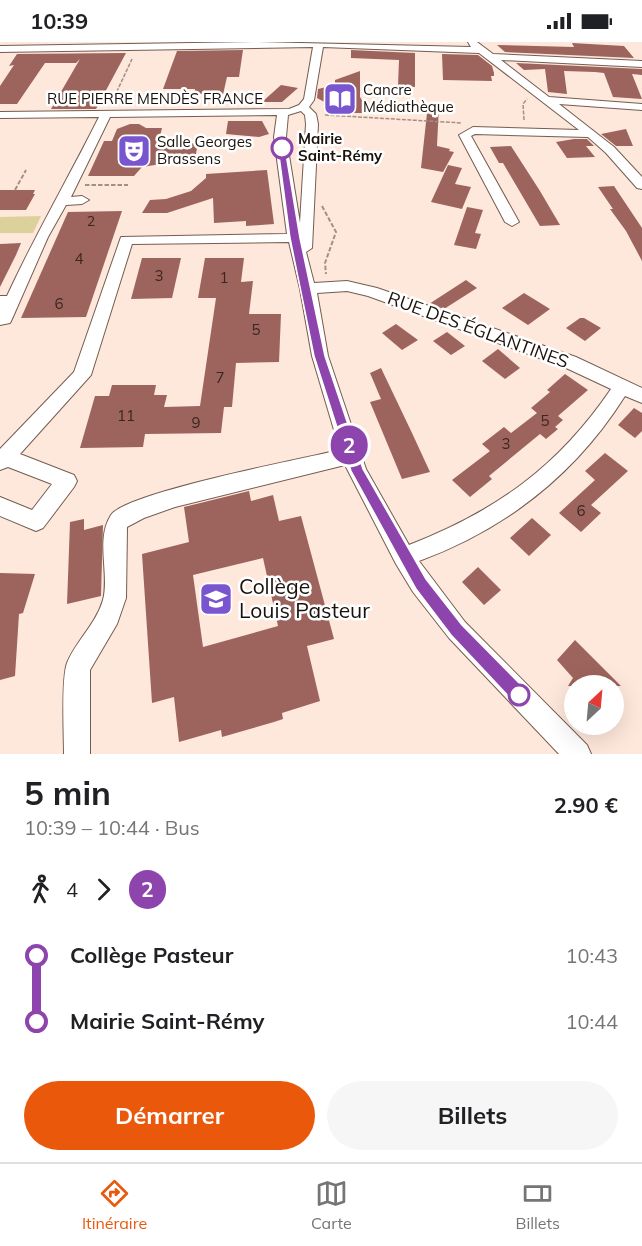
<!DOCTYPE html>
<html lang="fr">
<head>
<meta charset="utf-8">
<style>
  :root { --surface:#fff; --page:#f6f6f6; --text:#202124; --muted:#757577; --line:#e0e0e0; --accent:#ea580c }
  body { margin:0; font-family:Mulish,sans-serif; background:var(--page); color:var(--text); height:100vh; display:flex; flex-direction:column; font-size:22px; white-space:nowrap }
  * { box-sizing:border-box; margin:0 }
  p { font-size:20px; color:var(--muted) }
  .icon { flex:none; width:33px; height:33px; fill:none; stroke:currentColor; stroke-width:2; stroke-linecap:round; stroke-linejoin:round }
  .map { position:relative; height:712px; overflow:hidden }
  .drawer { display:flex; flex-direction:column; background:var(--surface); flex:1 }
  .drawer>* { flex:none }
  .badge { padding:0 12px; border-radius:20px; font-size:21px; line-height:39px }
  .needle { width:39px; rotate:26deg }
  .tools { position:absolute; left:564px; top:633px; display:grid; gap:12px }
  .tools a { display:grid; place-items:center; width:60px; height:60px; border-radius:50%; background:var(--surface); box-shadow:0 6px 24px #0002; font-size:30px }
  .map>.badge { position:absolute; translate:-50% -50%; box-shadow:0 0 0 3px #fff }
  .legs { display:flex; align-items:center; gap:9px; height:66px; padding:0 24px; font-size:20px }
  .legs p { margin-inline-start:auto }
  .headline { display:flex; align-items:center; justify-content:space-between; height:102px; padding:0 24px }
  h1 { font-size:33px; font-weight:700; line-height:45px }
  .primary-button { display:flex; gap:12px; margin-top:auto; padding:12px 24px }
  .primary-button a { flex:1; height:69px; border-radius:36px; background:var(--accent); color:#fff; font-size:24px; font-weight:700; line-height:69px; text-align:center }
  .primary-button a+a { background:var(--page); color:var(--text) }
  ul { padding:0 24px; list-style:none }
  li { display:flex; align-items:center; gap:21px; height:66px; font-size:22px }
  li i { display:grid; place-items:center; width:9px; height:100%; margin:0 8px; background:currentColor }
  li i::after { content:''; width:15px; height:15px; margin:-8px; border:4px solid; border-radius:50%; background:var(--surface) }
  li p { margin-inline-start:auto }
  li:first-child i { background:linear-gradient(#0000 50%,currentColor 0) }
  li:last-child i { background:linear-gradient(currentColor 50%,#0000 0) }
  .status { display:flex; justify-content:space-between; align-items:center; height:42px; padding:0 30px; background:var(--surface); direction:ltr }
  .status svg { height:16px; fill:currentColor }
  .dock { display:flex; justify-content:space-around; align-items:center; height:84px; border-top:2px solid var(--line); background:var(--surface); font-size:16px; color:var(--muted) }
  .dock a { display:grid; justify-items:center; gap:3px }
  .dock .current { color:var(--accent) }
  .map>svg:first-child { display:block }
  .green { fill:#dcd19a }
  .building { fill:#9d645d; fill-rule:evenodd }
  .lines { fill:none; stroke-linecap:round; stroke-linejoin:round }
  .minor-casing { stroke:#745d50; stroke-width:2 }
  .path-far1 { stroke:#a29087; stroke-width:1.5; stroke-dasharray:4 1.5; stroke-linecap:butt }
  .path { stroke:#a29087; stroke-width:2; stroke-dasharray:4.5 2; stroke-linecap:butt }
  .minor { fill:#fff; fill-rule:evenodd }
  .line-1 { fill:#8e44ad; stroke:#fff; stroke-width:1.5 }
  .stop-1-dot { fill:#fff; stroke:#8e44ad; stroke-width:3 }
  .labels { text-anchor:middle; stroke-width:5; stroke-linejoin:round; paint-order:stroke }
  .far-number-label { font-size:14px; fill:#3b2620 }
  .far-poi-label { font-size:15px; fill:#1a110b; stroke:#fff; text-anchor:start }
  .far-street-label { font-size:15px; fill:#1a110b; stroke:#fff }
  .far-stop-label { font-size:15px; font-weight:bold; fill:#1a110b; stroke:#fff; text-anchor:start }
  .number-label { font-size:15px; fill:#3b2620 }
  .street-label { font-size:18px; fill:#1a110b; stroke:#fff }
  .near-poi-label { font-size:21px; fill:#1a110b; stroke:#fff; text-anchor:start }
</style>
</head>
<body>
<div class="status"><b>10:39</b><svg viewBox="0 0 49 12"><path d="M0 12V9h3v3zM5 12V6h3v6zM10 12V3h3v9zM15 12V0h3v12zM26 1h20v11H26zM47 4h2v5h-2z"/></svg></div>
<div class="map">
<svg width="642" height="712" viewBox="0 0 642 712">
  <rect width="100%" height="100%" fill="#fee7db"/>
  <polygon class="green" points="41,174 33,191 0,191 0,175"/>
  <g class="building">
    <polygon points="572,1 624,4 634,16 505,10 497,3 574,5"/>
    <polygon points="243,8 239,35 227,35 222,57 206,57 207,52 194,52 195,47 163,47 177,9"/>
    <polygon points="351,8 415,11 415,45 398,44 399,18 351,16"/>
    <polygon points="126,11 96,67 51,67 80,17 76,21 45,21 17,62 0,62 0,44 14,23 9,24 17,12"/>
    <polygon points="442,12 478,13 492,24 494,31 494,34 491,34 492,39 443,38"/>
    <polygon points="516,21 642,27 642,33 632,32 642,57 613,55 604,31 595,30 564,29 567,52 548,50 545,27 524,28"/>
    <polygon points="360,29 360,55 370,71 334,71 332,64 317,56 318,47 335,43 335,38"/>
    <polygon points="281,43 298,46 282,60 262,60"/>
    <polygon points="428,62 439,63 437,104 450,107 449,109 454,110 443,130 421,126"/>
    <polygon points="228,79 262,79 269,92 259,95 226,92"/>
    <polygon points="130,82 139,82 146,86 162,86 160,94 172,101 198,101 195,117 162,117 161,122 142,125 134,134 88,134 104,99 112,99 117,87"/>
    <polygon points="626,87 633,104 616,104 601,92"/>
    <polygon points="574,97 587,97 594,104 586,104 595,115 567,116 556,100"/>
    <polygon points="511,104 540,149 560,183 540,184 503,121 499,121 490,105"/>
    <polygon points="448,123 462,126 455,142 471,145 462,167 431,160"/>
    <polygon points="267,128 274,182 246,184 246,179 214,181 213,156 167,171 142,171 150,158 166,157 191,149 206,136 206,132"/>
    <polygon points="614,144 642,186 642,219 626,189 610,167 613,167 598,145"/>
    <polygon points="0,148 35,148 33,152 35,152 26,168 0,168"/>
    <polygon points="467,165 483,168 475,191 481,192 476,207 454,203"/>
    <polygon points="122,169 86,275 21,276 68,170"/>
    <polygon points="21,201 16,213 0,245 0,202"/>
    <polygon points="142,216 181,216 172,256 131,257"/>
    <polygon points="205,216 244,216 241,240 253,239 249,272 281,272 279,320 236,321 232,365 224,365 221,391 145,392 143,405 80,406 95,354 109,354 112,343 156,343 154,353 167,353 164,365 200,364 216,256 198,256"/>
    <polygon points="466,238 477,246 444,267 429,262"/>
    <polygon points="524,251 550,267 528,283 502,266"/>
    <polygon points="580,276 584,276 601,286 585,299 566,286"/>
    <polygon points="396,282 418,298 402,308 382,291"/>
    <polygon points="447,290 465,304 451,313 433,299"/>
    <polygon points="498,307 520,326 505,337 482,319"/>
    <polygon points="381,326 412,391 430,430 402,437 370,360 381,357 370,331"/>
    <polygon points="565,332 588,348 558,374 563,378 555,385 558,387 546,397 540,392 489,434 492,437 470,455 452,438 490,409 482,402 504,385 511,391 537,371 531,366 550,350 547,348"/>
    <polygon points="634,366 642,371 642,389 635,396 618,383"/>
    <polygon points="605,411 628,429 591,463 601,471 581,490 559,471 595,438 585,429"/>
    <path d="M249 449 251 459 273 453 279 479 301 474 334 597 307 604 320 659 282 671 283 677 274 680 222 695 221 688 179 700 174 655 152 661 142 512 189 500 184 465ZM263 516 278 584 203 605 193 533Z"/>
    <polygon points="532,476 551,493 529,514 510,496"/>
    <polygon points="84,477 84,488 103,483 101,554 67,562 70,480"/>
    <polygon points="478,525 501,548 484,563 462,540"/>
    <polygon points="0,531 35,532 23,571 19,572 15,634 0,638"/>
    <polygon points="575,598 621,644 568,644 573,636 557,618"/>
  </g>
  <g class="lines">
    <g class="minor-casing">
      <path id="minor" d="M257 0 471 5 468 0H477L493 12 642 19V25L501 18 549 55 642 62V68L559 62 614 105 642 135V147L637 146 606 111 588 95 475 92 471 94 519 180 512 184 505 180 459 93 473 85 579 88 479 11 323 5 314 58 309 65 316 72 318 82 312 206 306 210 314 241 347 239 377 246 576 315 642 346V361L625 354C576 432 506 487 419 519L465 580 587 703 591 712H559L449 596 413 550 396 522 345 423 175 465 144 476 127 485 126 556 117 582 90 628V712H64C64 692 61 637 67 621 76 599 96 582 103 558 110 532 95 498 111 473 125 451 305 416 340 408L312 314 300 247 289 200 132 202 91 333 20 412 74 433 77 439 74 445 43 486 36 489 0 474V455L32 468 52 442 8 425 0 428V407L74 330 121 195 287 192 274 95 277 73 110 75 71 155 82 154 89 158 82 162 66 163 48 195 12 277 10 281 0 283V254H7C35 193 69 135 99 75L0 76V70L289 67 299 63 304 57 313 5 0 10V4ZM301 69 305 73 306 82 300 181 286 95 288 73ZM347 249 368 254 564 325 611 347C558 425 496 469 409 503L366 427 328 314 317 251Z"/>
    </g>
    <g class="path-far1">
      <polyline points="112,60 132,17"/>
      <polyline points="325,73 462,81"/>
      <polyline points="524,78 523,62 527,57"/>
    </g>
    <g class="path">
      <polyline points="85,143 128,143"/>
      <polyline points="15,148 26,128"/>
      <polyline points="322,164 336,190 325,221 326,232"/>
    </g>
    <use href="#minor" class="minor"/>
  </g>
  <polygon class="line-1" points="282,104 285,106 300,196 325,314 363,427 426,537 462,583 525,647 527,653 525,659 519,661 513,659 451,593 416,547 351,429 314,314 290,196 278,106"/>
  <defs>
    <g id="library-square" transform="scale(1.725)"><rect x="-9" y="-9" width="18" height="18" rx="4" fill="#7956d0" stroke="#fff"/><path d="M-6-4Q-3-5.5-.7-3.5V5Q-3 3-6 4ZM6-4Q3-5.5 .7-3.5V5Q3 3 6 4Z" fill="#fff"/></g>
    <g id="theatre-square" transform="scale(1.725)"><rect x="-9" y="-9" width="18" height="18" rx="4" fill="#7956d0" stroke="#fff"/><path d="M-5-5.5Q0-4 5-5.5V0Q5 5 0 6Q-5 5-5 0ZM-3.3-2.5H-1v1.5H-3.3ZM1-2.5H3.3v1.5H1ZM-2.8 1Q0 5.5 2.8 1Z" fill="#fff"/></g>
    <g id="school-square" transform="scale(1.725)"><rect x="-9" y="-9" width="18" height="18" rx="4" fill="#7956d0" stroke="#fff"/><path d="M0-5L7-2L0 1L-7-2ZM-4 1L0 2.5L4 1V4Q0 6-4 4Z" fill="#fff"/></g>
  </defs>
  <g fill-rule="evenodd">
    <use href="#library-square" x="340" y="57"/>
    <use href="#theatre-square" x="134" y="109"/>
    <use href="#school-square" x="216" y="557"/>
  </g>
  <g class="stop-1-dot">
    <circle cx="282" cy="106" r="10"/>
    <circle cx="519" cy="653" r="10"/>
  </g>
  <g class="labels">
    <g class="far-number-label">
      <text x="91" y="184">2</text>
    </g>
    <g class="far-poi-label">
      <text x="363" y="53">Cancre<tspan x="363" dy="17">Médiathèque</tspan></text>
      <text x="157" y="105">Salle Georges<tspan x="157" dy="17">Brassens</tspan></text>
    </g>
    <g class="far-street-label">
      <text x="155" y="62">RUE PIERRE MENDÈS FRANCE</text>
    </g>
    <g class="far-stop-label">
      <text x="298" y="102">Mairie<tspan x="298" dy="17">Saint-Rémy</tspan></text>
    </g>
    <g class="number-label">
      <text x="79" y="222">4</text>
      <text x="159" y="239">3</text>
      <text x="224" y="241">1</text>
      <text x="59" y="267">6</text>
      <text x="256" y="293">5</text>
      <text x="220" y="341">7</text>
      <text x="126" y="379">11</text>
      <text x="545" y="384">5</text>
      <text x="196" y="386">9</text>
      <text x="506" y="407">3</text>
      <text x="581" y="474">6</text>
    </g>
    <g class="street-label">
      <text transform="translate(478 288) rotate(20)" y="6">RUE DES ÉGLANTINES</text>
    </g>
    <g class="near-poi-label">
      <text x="239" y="552">Collège<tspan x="239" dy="24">Louis Pasteur</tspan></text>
    </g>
  </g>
</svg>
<div class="tools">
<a><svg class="needle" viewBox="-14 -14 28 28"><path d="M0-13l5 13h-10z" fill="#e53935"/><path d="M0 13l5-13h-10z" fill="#757577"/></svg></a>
</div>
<b class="badge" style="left:349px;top:403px;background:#8e44ad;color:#fff">2</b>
</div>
<section class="drawer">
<div class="headline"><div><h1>5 min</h1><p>10:39 – 10:44 · Bus</p></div><b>2.90 €</b></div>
<div class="legs"><svg class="icon" aria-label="walk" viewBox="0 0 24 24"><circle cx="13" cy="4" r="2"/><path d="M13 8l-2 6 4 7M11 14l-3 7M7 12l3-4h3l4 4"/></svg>4<svg class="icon" aria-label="forward" viewBox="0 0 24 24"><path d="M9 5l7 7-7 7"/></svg><b class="badge" style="background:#8e44ad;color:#fff">2</b></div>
<ul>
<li><i style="color:#8e44ad"></i><b>Collège Pasteur</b><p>10:43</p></li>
<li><i style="color:#8e44ad"></i><b>Mairie Saint-Rémy</b><p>10:44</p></li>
</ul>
<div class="primary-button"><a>Démarrer</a><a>Billets</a></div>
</section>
<nav class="dock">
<a class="current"><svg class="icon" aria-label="directions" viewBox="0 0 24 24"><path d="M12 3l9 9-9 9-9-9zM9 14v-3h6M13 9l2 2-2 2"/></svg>Itinéraire</a>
<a><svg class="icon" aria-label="map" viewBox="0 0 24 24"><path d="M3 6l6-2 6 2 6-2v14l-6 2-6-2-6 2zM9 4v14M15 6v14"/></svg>Carte</a>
<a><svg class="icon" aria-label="tickets" viewBox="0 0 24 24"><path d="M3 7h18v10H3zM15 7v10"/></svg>Billets</a>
</nav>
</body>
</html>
